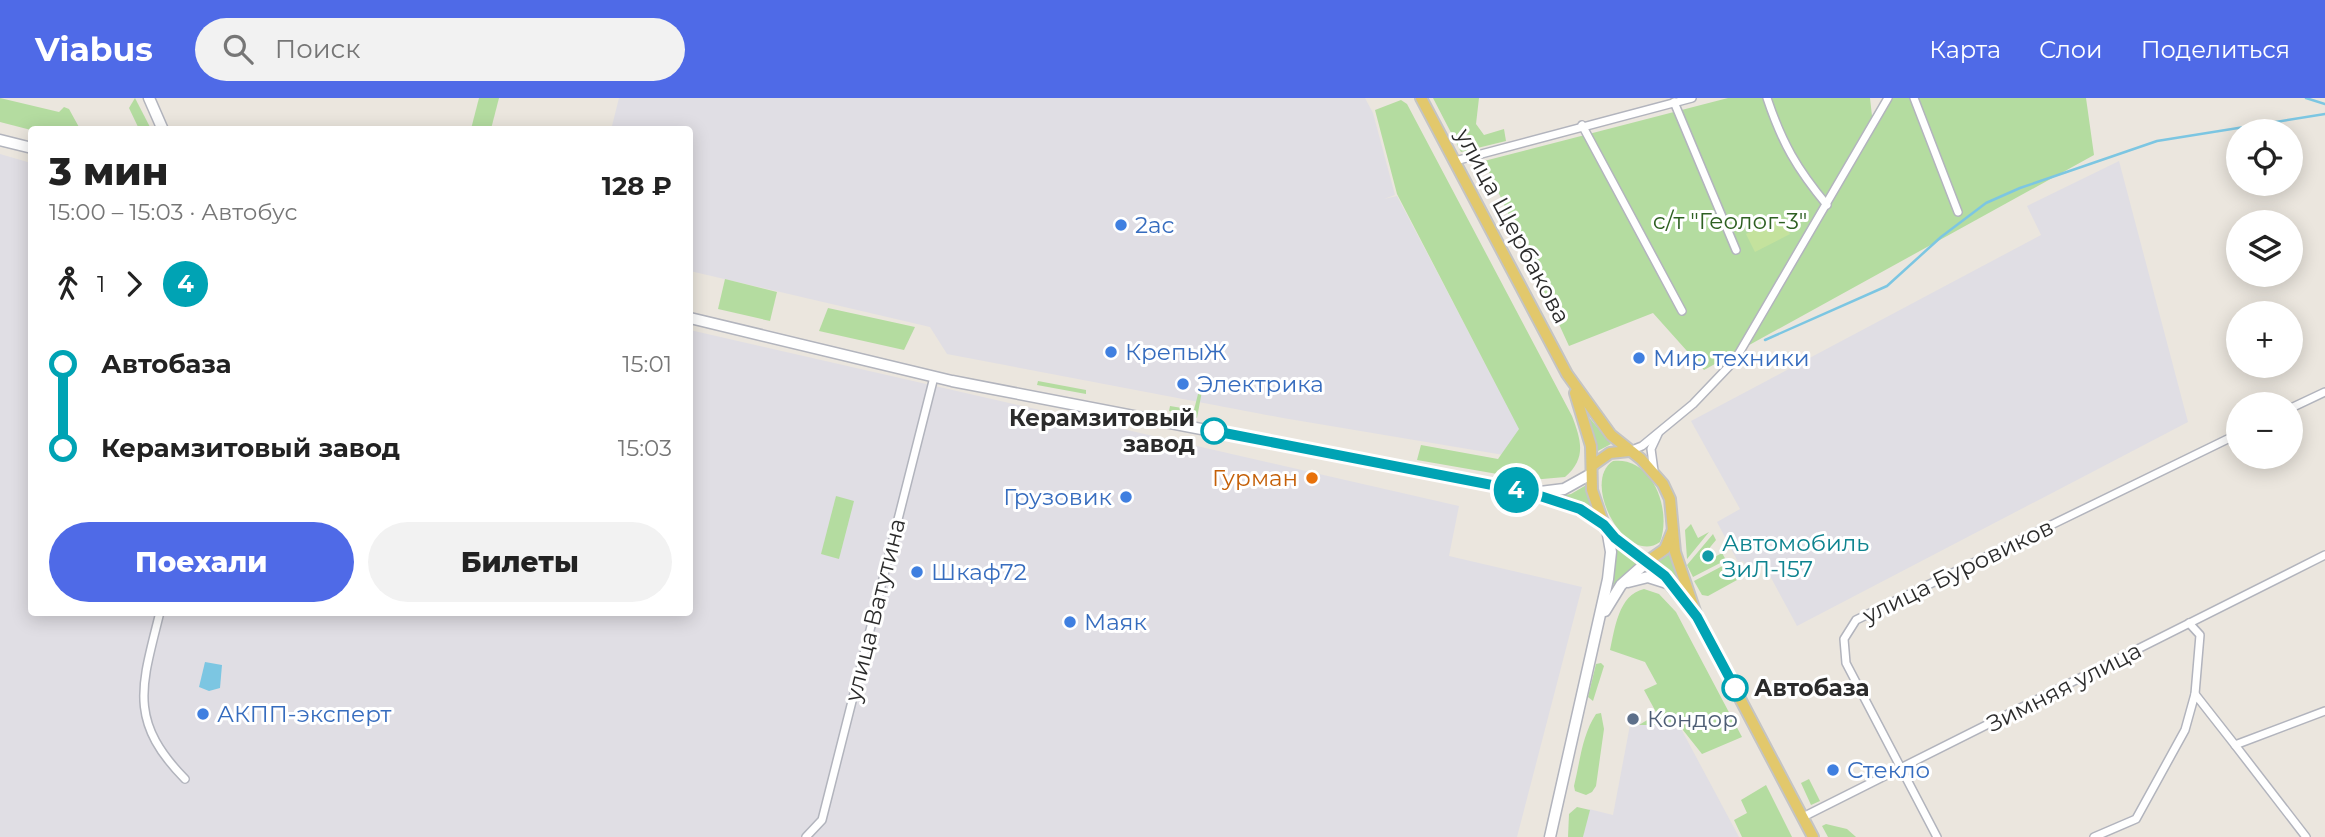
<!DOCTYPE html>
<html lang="ru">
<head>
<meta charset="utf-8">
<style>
  :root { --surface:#fff; --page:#f2f2f2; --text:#222; --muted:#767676; --accent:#4f6ae7 }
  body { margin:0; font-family:Montserrat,sans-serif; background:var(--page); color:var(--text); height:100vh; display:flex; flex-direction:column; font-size:26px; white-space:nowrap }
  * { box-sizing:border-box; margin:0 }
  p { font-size:23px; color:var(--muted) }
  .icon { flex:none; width:38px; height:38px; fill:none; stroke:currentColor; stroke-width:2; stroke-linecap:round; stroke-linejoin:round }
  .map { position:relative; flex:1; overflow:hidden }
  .details { position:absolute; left:28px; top:28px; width:665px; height:490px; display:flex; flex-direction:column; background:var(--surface); border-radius:7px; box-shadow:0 4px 18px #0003 }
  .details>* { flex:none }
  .badge { padding:0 14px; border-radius:23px; font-size:24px; line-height:46px }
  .controls { position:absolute; left:2226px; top:21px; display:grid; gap:14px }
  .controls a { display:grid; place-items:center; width:77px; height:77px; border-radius:50%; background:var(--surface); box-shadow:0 4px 18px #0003; font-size:35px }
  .map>.badge { position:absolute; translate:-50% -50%; box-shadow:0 0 0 4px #fff }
  .legs { display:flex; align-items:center; gap:10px; height:77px; padding:0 21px; font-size:23px }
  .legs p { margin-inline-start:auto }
  .overview { display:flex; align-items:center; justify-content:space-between; height:119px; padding:0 21px }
  h1 { font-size:38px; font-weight:800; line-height:52px }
  .cta { display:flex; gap:14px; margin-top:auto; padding:14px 21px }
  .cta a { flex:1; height:80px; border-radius:42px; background:var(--accent); color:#fff; font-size:28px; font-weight:800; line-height:80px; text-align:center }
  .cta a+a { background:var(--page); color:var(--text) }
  ul { padding:0 21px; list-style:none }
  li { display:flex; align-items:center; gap:24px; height:84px; font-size:26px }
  li i { display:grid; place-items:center; width:10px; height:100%; margin:0 9px; background:currentColor }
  li i::after { content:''; width:18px; height:18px; margin:-9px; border:5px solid; border-radius:50%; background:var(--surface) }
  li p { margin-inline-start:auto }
  li:first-child i { background:linear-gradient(#0000 50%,currentColor 0) }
  li:last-child i { background:linear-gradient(currentColor 50%,#0000 0) }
  header { display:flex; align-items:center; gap:42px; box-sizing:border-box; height:98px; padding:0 35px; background:var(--accent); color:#fff }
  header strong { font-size:33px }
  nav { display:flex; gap:38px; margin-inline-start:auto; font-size:24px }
  .search { width:490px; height:63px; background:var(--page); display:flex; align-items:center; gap:18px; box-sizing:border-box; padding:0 24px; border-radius:38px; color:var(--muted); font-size:26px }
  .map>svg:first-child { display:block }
  .industrial { fill:#e0dee4 }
  .green { fill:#b4dca0 }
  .pitch { fill:#c4e29d }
  .water { fill:#7cc6e2 }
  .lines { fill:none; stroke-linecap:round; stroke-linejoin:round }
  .stream { stroke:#7cc6e2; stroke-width:2.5 }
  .street-casing { stroke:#b2b4bd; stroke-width:10 }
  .secondary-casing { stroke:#b2b4bd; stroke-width:13 }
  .primary-casing { stroke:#c4c4c4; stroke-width:14 }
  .street { stroke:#fff; stroke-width:7 }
  .secondary { stroke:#fff; stroke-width:10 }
  .primary { stroke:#e2c86c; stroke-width:10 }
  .line-1-casing { stroke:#fff; stroke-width:16 }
  .line-1 { stroke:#00a3b4; stroke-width:10 }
  .shop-dot { fill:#3f7fe0; stroke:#fff; stroke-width:2.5 }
  .stop-1-dot { fill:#fff; stroke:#00a3b4; stroke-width:3.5 }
  .food-dot { fill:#e8710a; stroke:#fff; stroke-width:2.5 }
  .culture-dot { fill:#0f9aa8; stroke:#fff; stroke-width:2.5 }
  .service-dot { fill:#5c6f8a; stroke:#fff; stroke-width:2.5 }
  .labels { text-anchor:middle; stroke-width:6; stroke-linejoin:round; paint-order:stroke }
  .park-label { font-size:23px; fill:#2e6022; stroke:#fff }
  .shop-label { font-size:23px; fill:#366cbe; stroke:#fff; text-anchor:start }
  .street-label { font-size:23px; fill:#2b2b2b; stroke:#fff }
  .stop-label { font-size:23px; font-weight:bold; fill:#2b2b2b; stroke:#fff; text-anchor:end }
  .food-label { font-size:23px; fill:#c56008; stroke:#fff; text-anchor:end }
  .culture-label { font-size:23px; fill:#0d838f; stroke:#fff; text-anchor:start }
  .service-label { font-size:23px; fill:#4e5e75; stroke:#fff; text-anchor:start }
</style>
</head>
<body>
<header>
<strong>Viabus</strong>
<div class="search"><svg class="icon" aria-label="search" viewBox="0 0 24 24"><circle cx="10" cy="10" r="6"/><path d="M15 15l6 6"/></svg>Поиск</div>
<nav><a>Карта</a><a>Слои</a><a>Поделиться</a></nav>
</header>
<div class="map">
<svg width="2325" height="739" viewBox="0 0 2325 739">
  <rect width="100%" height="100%" fill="#ebe6de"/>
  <g class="industrial">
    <polygon points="619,0 1365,0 1373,15 1395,97 1384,101 1397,98 1533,356 1527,361 1283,320 947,256 930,229 690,173 690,32 611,32"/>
    <polygon points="0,56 31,65 32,514 690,514 690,232 1459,408 1449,458 1582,489 1517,739 0,739"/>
    <polygon points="2119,63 2188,324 1797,528 1762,463 1747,470 1743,463 1738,464 1717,424 1740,411 1691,323 2041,137 2027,108"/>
    <polygon points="1630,627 1679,627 1739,739 1583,739 1589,711 1613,717"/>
  </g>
  <g class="green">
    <polygon points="0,0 59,14 64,9 69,11 80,31 31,32 0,24"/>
    <polygon points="135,0 151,31 139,31 129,10"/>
    <polygon points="479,0 499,0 491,31 471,31"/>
    <polygon points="1433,0 1479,0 1476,26 1484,37 1504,31 1506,43 1461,54"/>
    <polygon points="1728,0 1870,0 1872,18 1884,0 2086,0 2094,57 1704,272 1653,215 1569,248 1484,63"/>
    <path d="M1401 2 1407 6 1572 318C1581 342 1587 360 1565 379L1531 382 1417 362 1421 347 1498 361 1519 331 1397 96 1375 12Z"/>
    <polygon points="725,181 777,194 770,223 718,211"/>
    <polygon points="828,210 915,229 904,252 819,233"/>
    <polygon points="1038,283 1086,292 1086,296 1037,287"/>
    <polygon points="1199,292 1202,293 1197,320 1169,313 1170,308 1194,312"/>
    <polygon points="1588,318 1611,346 1596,354"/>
    <path d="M1613 363C1653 358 1672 413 1660 444 1626 469 1580 384 1613 363Z"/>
    <polygon points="1588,386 1591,412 1560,398 1571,396"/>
    <polygon points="836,398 854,403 839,461 821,456"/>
    <polygon points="1691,426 1698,440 1709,434 1687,461 1685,432"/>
    <polygon points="1713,436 1716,442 1702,459 1705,464 1722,455 1726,462 1693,479 1687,467"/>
    <polygon points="1615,449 1637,465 1611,489 1616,463"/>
    <polygon points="1672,454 1681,489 1657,464"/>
    <polygon points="1728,465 1737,482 1708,498 1702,497 1694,483"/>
    <path d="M1644 491 1659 496 1676 514 1742 639 1702 656 1679 627H1639L1657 616 1644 592 1657 586 1645 564 1610 552C1615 531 1618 497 1644 491Z"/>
    <polygon points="1601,565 1604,568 1593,603 1588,599 1596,566"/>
    <path d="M1601 615 1604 631 1596 688 1592 694 1586 697 1575 693 1574 688C1580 664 1582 637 1596 616Z"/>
    <polygon points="1809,681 1820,703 1811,707 1801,685"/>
    <polygon points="1766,687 1792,739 1742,739 1734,722 1747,715 1741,702"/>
    <polygon points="1577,709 1590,712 1583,739 1568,739 1569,716"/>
    <polygon points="1826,726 1847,731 1856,739 1828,739 1822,728"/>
  </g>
  <polygon class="pitch" points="1781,118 1790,136 1755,154 1746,136"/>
  <polygon class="water" points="205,564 222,567 220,590 209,593 199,589"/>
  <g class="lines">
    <g class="stream">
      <polyline points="2306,0 2325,6"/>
      <polyline points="1765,242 1887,188 1941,139 1986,105 2020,90 2157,43 2325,16"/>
    </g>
    <g class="street-casing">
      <g id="street">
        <path d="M1767 0C1782 45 1797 71 1827 107"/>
        <polyline points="1914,0 1958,114"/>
        <polyline points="1674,4 1736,152"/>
        <polyline points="1582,27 1682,213"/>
        <polyline points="1455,63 1692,0"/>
        <polyline points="2291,310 2325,294"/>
        <polyline points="1629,353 1642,348 1693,306 1735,262 1888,0"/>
        <polyline points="1654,373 1651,351 1658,336"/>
        <path d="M160 514C142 587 127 622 185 681"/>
        <polyline points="2189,525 2200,537 2195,596"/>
        <polyline points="2235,647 2306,739"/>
        <polyline points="1803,719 2325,457"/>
        <polyline points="806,739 822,722 934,279"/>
        <polyline points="1937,739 1846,565 1844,541 1856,522 2238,336"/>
        <polyline points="2094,739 2136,721 2185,632 2195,596 2235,647 2325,613"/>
      </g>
    </g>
    <g class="secondary-casing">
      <g id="secondary">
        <polyline points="149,0 163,32"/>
        <polyline points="0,42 32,50"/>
        <polyline points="690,220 952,283 1528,394 1565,404 1604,427"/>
        <polyline points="1540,394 1564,391 1591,376"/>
        <polyline points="1628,484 1648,479 1670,486"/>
        <polyline points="1605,513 1621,487 1648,463"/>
        <polyline points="1550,739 1608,481 1611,454 1607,431"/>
      </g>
    </g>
    <g class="primary-casing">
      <g id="primary">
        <polyline points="1421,0 1567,276 1611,337 1641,361 1663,386 1670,401 1675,454 1697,519"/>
        <polyline points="1575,295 1591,348 1592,392 1604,427 1615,440 1657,471 1697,519 1813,739"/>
        <polyline points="1593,367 1610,355 1629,353"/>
        <polyline points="1648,463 1665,451 1672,434"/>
      </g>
    </g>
    <use href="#street" class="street"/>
    <use href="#secondary" class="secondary"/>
    <use href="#primary" class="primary"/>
  </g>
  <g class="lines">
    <g class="line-1-casing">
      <polyline id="line-1" points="1214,333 1528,394 1580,411 1604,427 1615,440 1665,478 1697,519 1735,590"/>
    </g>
    <use href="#line-1" class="line-1"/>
  </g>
  <g class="shop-dot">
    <circle cx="1121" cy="127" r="7"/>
    <circle cx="1111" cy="254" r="7"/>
    <circle cx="1639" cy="260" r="7"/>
    <circle cx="1183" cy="286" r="7"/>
    <circle cx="1126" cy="399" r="7"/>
    <circle cx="917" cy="474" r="7"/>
    <circle cx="1070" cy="524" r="7"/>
    <circle cx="203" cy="616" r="7"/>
    <circle cx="1833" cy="672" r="7"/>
  </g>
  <g class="stop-1-dot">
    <circle cx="1214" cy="333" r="12"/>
    <circle cx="1735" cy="590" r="12"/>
  </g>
  <circle class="food-dot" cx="1312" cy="380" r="7"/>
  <circle class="culture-dot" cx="1708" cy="458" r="7"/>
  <circle class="service-dot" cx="1633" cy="621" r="7"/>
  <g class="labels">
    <g class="park-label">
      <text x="1730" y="131">с/т "Геолог-3"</text>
    </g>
    <g class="shop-label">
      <text x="1135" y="135">2ас</text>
      <text x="1125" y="262">КрепыЖ</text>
      <text x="1653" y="268">Мир техники</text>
      <text x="1197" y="294">Электрика</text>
      <text x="1112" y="407" text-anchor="end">Грузовик</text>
      <text x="931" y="482">Шкаф72</text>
      <text x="1084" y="532">Маяк</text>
      <text x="217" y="624">АКПП-эксперт</text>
      <text x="1847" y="680">Стекло</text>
    </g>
    <g class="street-label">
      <text transform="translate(1513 128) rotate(62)" y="8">улица Щербакова</text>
      <text transform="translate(1958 473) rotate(-26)" y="8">улица Буровиков</text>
      <text transform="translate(875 512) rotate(-76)" y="8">улица Ватутина</text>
      <text transform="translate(2064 589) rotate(-27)" y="8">Зимняя улица</text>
    </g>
    <g class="stop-label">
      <text x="1195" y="328">Керамзитовый<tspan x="1195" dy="26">завод</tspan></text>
      <text x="1754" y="598" text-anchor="start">Автобаза</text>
    </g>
    <g class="food-label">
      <text x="1298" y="388">Гурман</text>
    </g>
    <g class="culture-label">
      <text x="1722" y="453">Автомобиль<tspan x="1722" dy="26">ЗиЛ-157</tspan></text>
    </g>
    <g class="service-label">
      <text x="1647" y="629">Кондор</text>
    </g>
  </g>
</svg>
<div class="controls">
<a><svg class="icon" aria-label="locate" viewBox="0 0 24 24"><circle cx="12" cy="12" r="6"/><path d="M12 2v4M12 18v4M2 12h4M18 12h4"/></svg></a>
<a><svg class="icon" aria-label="layers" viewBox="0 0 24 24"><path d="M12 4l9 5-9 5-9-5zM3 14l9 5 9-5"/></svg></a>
<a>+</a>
<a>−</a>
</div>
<b class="badge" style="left:1516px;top:392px;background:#00a3b4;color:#fff">4</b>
<section class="details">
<div class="overview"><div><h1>3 мин</h1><p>15:00 – 15:03 · Автобус</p></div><b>128 ₽</b></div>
<div class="legs"><svg class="icon" aria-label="walk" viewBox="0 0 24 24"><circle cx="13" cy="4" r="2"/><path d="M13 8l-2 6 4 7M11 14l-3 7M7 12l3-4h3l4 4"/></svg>1<svg class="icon" aria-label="forward" viewBox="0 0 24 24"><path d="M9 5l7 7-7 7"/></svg><b class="badge" style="background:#00a3b4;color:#fff">4</b></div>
<ul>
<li><i style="color:#00a3b4"></i><b>Автобаза</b><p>15:01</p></li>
<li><i style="color:#00a3b4"></i><b>Керамзитовый завод</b><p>15:03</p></li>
</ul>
<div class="cta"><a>Поехали</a><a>Билеты</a></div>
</section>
</div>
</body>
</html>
